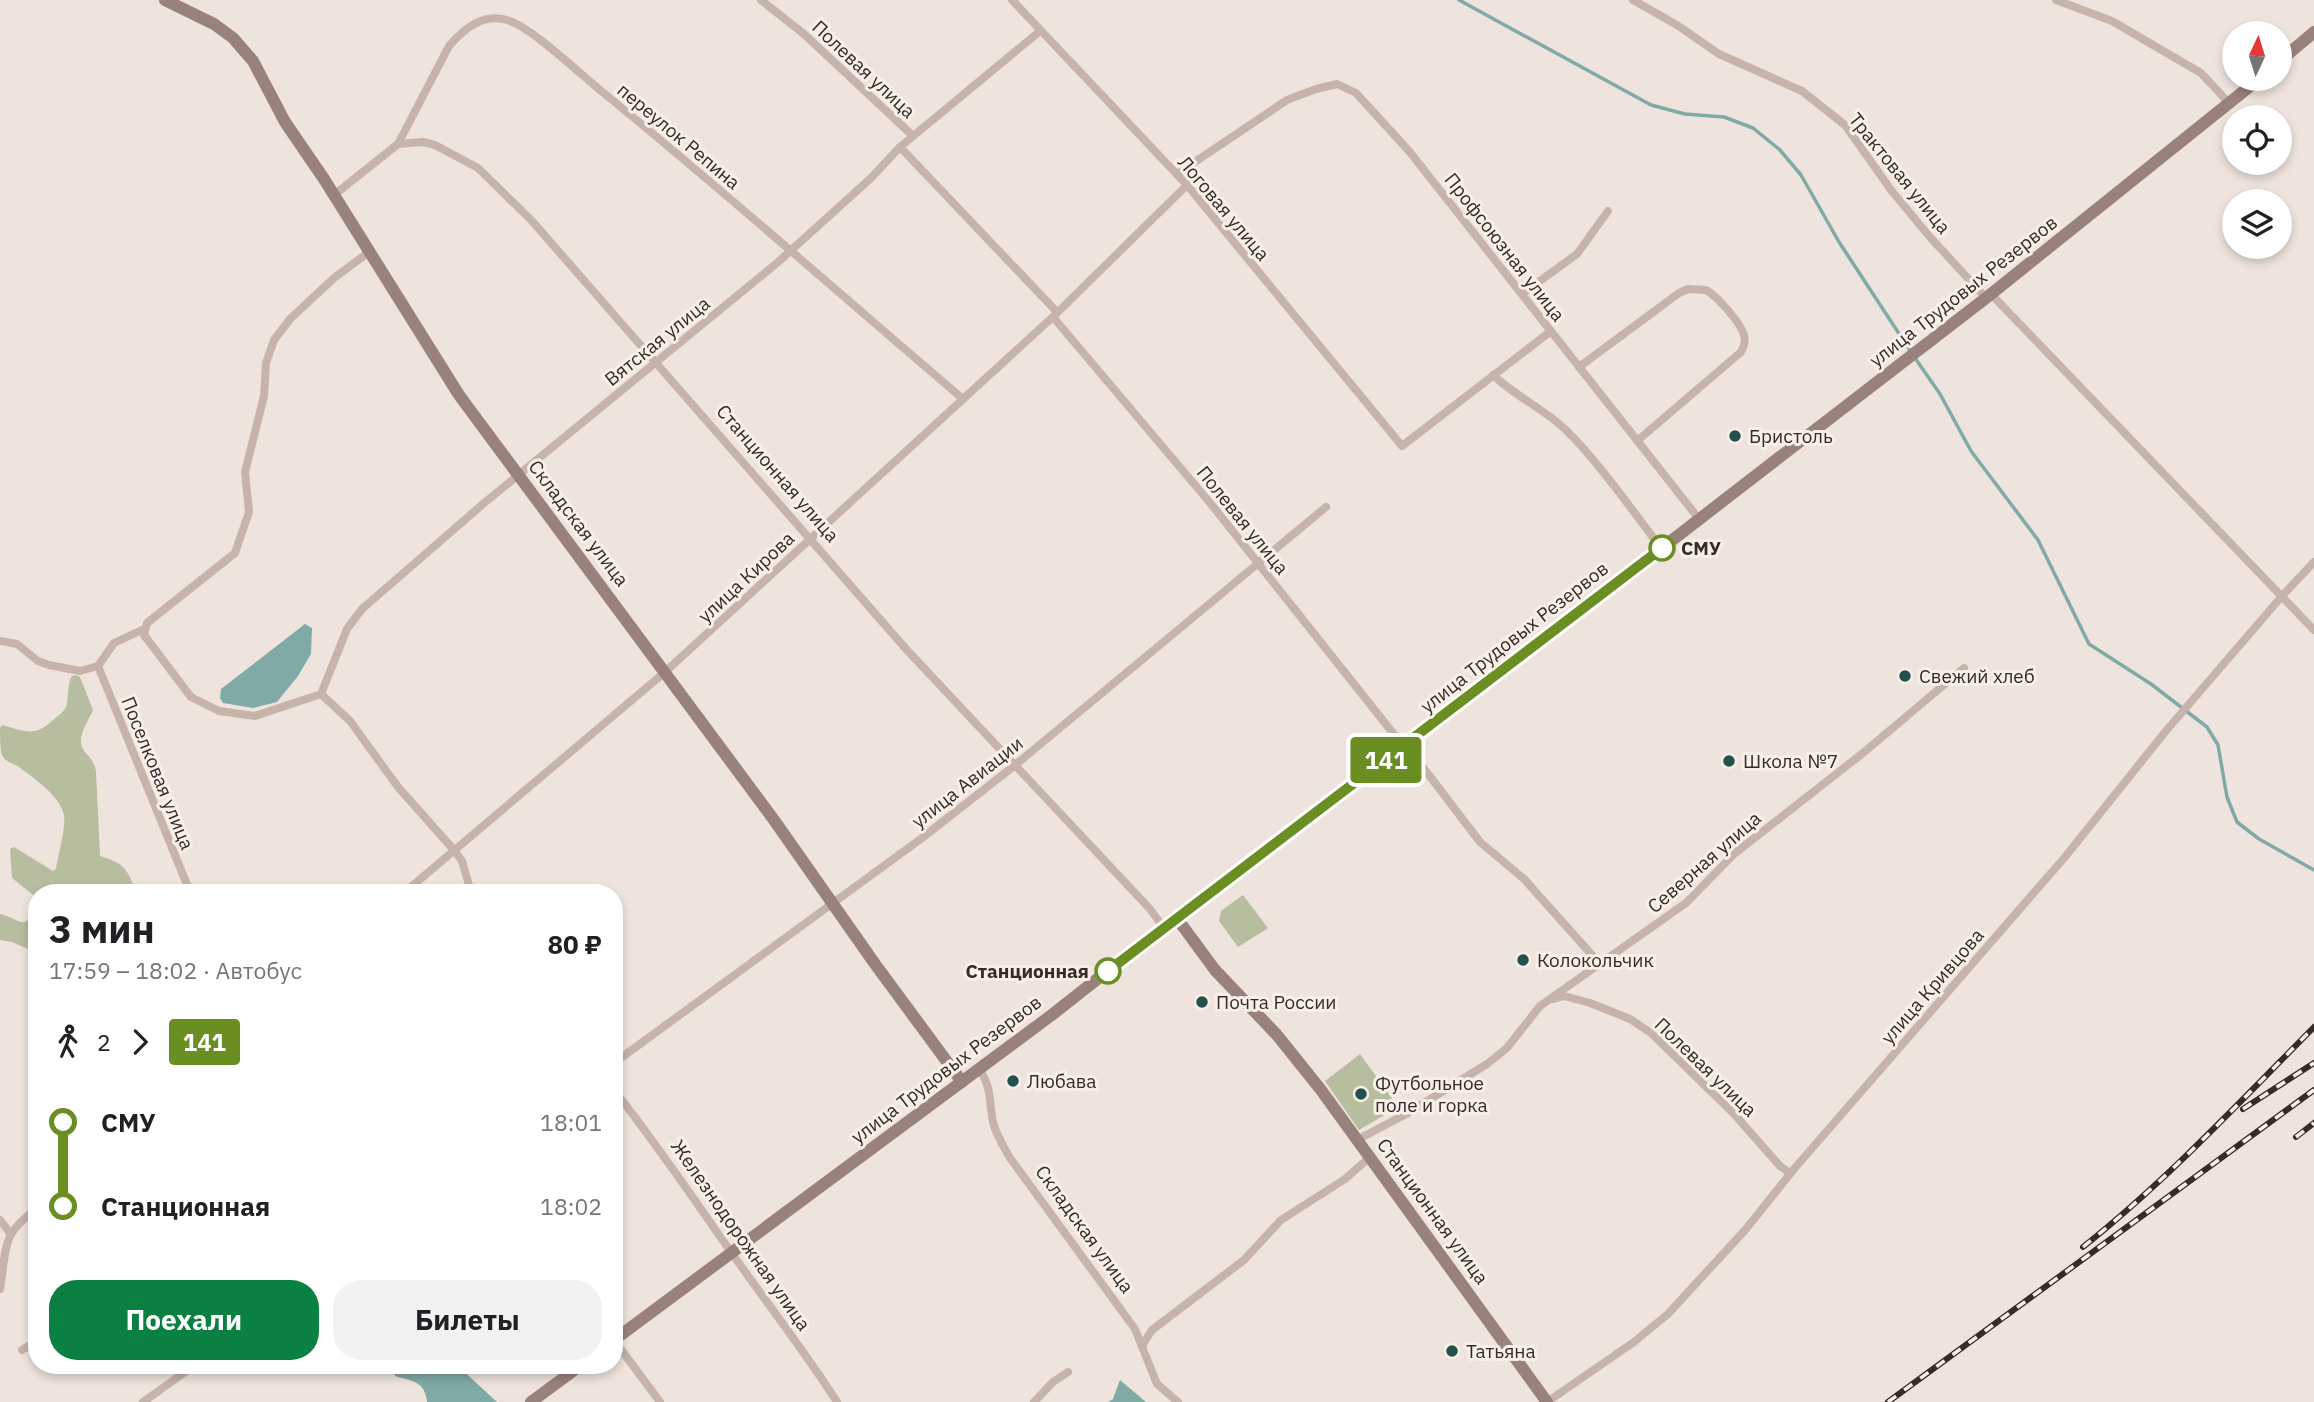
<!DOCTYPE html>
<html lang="ru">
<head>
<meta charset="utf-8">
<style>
  :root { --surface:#fff; --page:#f2f2f2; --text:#202124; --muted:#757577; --accent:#0b8043 }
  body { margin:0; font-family:"IBM Plex Sans",sans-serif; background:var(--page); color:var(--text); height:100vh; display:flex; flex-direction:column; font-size:26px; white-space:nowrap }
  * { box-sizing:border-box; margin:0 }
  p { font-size:23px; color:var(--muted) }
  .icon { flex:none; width:38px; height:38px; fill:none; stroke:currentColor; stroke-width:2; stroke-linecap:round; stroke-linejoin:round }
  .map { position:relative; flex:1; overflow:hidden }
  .sheet { position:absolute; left:28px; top:884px; width:595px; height:490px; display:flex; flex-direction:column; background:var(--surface); border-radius:28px; box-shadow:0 4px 10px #0003 }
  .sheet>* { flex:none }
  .badge { padding:0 14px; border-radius:5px; font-size:24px; line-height:46px }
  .needle { width:46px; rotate:4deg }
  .controls { position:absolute; left:2222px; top:21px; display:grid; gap:14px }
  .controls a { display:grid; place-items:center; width:70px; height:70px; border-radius:50%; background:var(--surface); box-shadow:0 4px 10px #0003; font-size:35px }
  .map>.badge { position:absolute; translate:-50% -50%; box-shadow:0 0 0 4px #fff }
  .legs { display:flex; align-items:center; gap:10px; height:77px; padding:0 21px; font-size:23px }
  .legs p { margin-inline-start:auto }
  .overview { display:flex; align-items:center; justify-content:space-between; height:119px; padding:0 21px }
  h1 { font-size:38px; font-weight:800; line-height:52px }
  .cta { display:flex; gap:14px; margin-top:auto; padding:14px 21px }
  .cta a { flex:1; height:80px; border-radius:28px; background:var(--accent); color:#fff; font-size:28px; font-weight:800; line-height:80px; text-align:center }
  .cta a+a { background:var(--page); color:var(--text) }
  ul { padding:0 21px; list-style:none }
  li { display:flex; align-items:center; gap:24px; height:84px; font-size:26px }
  li i { display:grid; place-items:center; width:10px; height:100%; margin:0 9px; background:currentColor }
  li i::after { content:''; width:18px; height:18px; margin:-9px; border:5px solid; border-radius:50%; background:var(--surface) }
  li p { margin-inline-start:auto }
  li:first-child i { background:linear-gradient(#0000 50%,currentColor 0) }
  li:last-child i { background:linear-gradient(currentColor 50%,#0000 0) }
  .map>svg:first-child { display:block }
  .green { fill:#b7bd9f }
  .water { fill:#7faaa5 }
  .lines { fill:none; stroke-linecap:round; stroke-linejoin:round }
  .stream { stroke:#7faaa5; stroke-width:3.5 }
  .street { stroke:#c6b3aa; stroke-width:8 }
  .secondary { stroke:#9a827c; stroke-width:12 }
  .rail-casing { stroke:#352b29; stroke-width:6 }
  .rail { stroke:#f8efe9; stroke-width:3.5; stroke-dasharray:10; stroke-linecap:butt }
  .line-1-casing { stroke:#fff; stroke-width:16 }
  .line-1 { stroke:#6b8e23; stroke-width:10 }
  .poi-dot { fill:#23524e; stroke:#f8efe9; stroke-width:2.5 }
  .stop-1-dot { fill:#fff; stroke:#6b8e23; stroke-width:3.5 }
  .labels { text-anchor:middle; stroke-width:6; stroke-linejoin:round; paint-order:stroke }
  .street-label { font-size:19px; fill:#352b29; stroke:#f8efe9 }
  .poi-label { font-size:19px; fill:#352b29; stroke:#f8efe9; text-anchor:start }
  .stop-label { font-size:19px; font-weight:bold; fill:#352b29; stroke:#f8efe9; text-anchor:start }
</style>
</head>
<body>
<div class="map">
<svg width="2314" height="1402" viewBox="0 0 2314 1402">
  <rect width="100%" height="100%" fill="#efe4dd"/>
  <g class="green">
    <path d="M76 675 80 677 93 710C88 722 74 740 85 752 91 759 94 762 96 771L100 856C125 864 127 868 136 892H37V898L12 878 10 849 14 847 53 871 56 869C58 856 66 827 64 815 60 796 34 778 19 767 13 763 6 763 2 755 0 748 0 736 0 728L2 725C25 731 34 738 53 720 59 715 66 711 67 703 69 693 67 685 72 676Z"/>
    <polygon points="1243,895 1268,928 1238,947 1219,921 1221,911"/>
    <path d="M37 907V953L12 942 0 940V914C22 919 22 933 37 907Z"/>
    <polygon points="1360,1054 1398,1107 1359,1130 1325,1081"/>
  </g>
  <g class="water">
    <polygon points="305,624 312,628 311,654 298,676 277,702 253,708 223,703 220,698 221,689"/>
    <path d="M400 1365H457L497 1402H427C425 1381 412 1381 395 1376V1371Z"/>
    <polygon points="1120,1380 1146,1402 1108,1402 1113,1399"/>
  </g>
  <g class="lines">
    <g class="stream">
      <polyline points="1459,0 1651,105 1685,114 1724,117 1753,128 1780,150 1801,175 1839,242 1911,352"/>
      <polyline points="1915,358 1940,394 1971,451 2038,540 2089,644 2151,684 2207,727 2218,745 2227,797 2237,822 2259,839 2314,870"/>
    </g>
    <g class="street">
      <polyline points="761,0 804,34 913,136"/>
      <polyline points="1012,0 1187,185 1402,446 1551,331"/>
      <polyline points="1633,0 1677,25 1719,54 1802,91 1845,125 1891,190 1929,236 1986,298"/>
      <polyline points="2056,0 2112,21 2201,73 2230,104"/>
      <path d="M398 144 449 46C464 29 482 13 507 20 530 26 579 73 600 90 723 190 842 296 963 399"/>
      <polyline points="900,147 1057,312"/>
      <polyline points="1177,174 1287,100 1316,89 1337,84 1356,93 1409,151 1699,519"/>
      <polyline points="334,195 398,144 423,142 435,145 478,168 532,221 906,649 1150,909 1164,928"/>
      <polyline points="1522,294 1577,254 1608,211"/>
      <polyline points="1991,294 2314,630"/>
      <polyline points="1053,317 1211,504 1404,747"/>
      <path d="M1579 367 1679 293 1688 289 1706 290C1718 297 1740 322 1744 335 1746 342 1744 347 1741 352L1637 441"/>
      <path d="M1493 375C1515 396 1544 409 1566 430 1602 466 1631 509 1661 548"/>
      <polyline points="0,641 17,644 38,661 49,665 80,671 98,666 114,643 144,629"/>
      <polyline points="98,666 190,892"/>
      <polyline points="321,694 347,629 362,609 483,504 777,263 871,178 900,147 1040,31"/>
      <polyline points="321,694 255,716 219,711 191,697 144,635 147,623 235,553 249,512 245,472 264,396 266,363 274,340 290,319 334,278 369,252"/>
      <polyline points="321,694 350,721 398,787 454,850 462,861 471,892"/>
      <polyline points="1406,745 1480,842 1524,879 1600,964"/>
      <polyline points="405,892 665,672 1056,314 1187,185"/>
      <polyline points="1553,999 1564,996 1590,1003 1630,1019 1651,1033 1735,1115 1780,1166 1790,1173"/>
      <polyline points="614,1063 922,838 1014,766 1326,507"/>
      <path d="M979 1069C992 1087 989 1102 993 1122 996 1135 1004 1147 1010 1158L1135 1329 1157 1384 1178 1402"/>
      <path d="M614 1090C656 1143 693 1198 731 1252 766 1302 804 1350 837 1402"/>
      <polyline points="1357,1140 1406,1114 1487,1064 1507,1048 1540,1006 1686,903 1734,854 1863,753 1964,668"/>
      <polyline points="0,1220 10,1233"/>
      <path d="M0 1289C7 1249 0 1234 37 1209"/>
      <polyline points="614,1340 660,1402"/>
      <polyline points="1142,1346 1152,1330 1244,1260 1281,1220 1345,1179 1370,1157"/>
      <polyline points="22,1350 37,1341"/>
      <polyline points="143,1402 195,1365"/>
      <polyline points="1034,1402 1053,1382 1068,1372"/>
      <polyline points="1547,1402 1634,1342 1668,1314 1746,1229 1794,1169 2065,857 2165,732 2282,596 2314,562"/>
    </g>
    <g class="secondary">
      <polyline points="165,0 214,24 233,38 253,61 285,122 324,179 459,395 774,820 875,964 962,1082"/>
      <polyline points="2280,61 2314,32"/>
      <polyline points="1176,917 1215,970 1277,1035 1321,1090 1547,1402"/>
      <polyline points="614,1340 1053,1014 1176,917 1404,747 1986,298 2259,79"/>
      <polyline points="531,1402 581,1365"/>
    </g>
    <g class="rail-casing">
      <g id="rail">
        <polyline points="2243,1109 2314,1063"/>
        <polyline points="2296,1137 2314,1123"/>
        <path d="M2083 1247C2166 1181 2239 1103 2314 1027"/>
        <polyline points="1888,1402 2314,1090"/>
      </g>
    </g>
    <use href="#rail" class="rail"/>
  </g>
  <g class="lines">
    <g class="line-1-casing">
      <polyline id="line-1" points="1108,971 1662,548"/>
    </g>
    <use href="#line-1" class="line-1"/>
  </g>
  <g class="poi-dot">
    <circle cx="1735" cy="436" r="7"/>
    <circle cx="1905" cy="676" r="7"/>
    <circle cx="1729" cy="761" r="7"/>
    <circle cx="1523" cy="960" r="7"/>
    <circle cx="1202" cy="1002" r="7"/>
    <circle cx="1013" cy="1081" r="7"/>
    <circle cx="1361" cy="1094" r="7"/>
    <circle cx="1452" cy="1351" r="7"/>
  </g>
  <g class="stop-1-dot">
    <circle cx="1662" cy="548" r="12"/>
    <circle cx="1108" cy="971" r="12"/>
  </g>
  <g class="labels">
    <g class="street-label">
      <text transform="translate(864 69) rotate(43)" y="7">Полевая улица</text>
      <text transform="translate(679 136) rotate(40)" y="7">переулок Репина</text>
      <text transform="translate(1900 173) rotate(51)" y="7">Трактовая улица</text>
      <text transform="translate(1224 208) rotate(50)" y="7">Логовая улица</text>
      <text transform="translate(1505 247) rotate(52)" y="7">Профсоюзная улица</text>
      <text transform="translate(1963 291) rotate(-38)" y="7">улица Трудовых Резервов</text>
      <text transform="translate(657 341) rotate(-39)" y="7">Вятская улица</text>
      <text transform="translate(778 473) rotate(49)" y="7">Станционная улица</text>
      <text transform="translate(1243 520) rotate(51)" y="7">Полевая улица</text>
      <text transform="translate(579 523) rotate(53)" y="7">Складская улица</text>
      <text transform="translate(746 577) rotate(-43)" y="7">улица Кирова</text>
      <text transform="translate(1514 637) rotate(-38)" y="7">улица Трудовых Резервов</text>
      <text transform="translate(158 773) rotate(68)" y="7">Поселковая улица</text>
      <text transform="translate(967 782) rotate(-38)" y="7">улица Авиации</text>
      <text transform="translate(1704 862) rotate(-41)" y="7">Северная улица</text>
      <text transform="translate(1932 986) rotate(-49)" y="7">улица Кривцова</text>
      <text transform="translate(1706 1067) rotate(44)" y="7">Полевая улица</text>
      <text transform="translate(946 1069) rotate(-37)" y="7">улица Трудовых Резервов</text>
      <text transform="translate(1433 1211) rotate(54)" y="7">Станционная улица</text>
      <text transform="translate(1085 1229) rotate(54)" y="7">Складская улица</text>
      <text transform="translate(741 1235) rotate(55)" y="7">Железнодорожная улица</text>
    </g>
    <g class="poi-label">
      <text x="1749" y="443">Бристоль</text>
      <text x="1919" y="683">Свежий хлеб</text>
      <text x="1743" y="768">Школа №7</text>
      <text x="1537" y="967">Колокольчик</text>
      <text x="1216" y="1009">Почта России</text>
      <text x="1027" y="1088">Любава</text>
      <text x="1375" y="1090">Футбольное<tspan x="1375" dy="22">поле и горка</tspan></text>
      <text x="1466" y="1358">Татьяна</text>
    </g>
    <g class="stop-label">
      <text x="1681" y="555">СМУ</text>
      <text x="1089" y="978" text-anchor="end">Станционная</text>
    </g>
  </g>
</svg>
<div class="controls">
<a><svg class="needle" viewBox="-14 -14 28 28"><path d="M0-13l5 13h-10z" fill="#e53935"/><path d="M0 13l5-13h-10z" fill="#757577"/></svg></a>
<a><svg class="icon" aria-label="locate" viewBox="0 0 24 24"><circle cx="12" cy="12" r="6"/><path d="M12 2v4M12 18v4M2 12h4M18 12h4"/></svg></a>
<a><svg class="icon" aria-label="layers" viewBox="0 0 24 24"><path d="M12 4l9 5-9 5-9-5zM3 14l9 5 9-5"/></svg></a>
</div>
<b class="badge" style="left:1386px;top:760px;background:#6b8e23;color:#fff">141</b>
<section class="sheet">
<div class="overview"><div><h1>3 мин</h1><p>17:59 – 18:02 · Автобус</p></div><b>80 ₽</b></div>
<div class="legs"><svg class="icon" aria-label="walk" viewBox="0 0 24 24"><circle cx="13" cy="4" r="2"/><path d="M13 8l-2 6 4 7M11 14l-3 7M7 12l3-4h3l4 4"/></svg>2<svg class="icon" aria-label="forward" viewBox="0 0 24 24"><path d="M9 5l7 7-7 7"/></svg><b class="badge" style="background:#6b8e23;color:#fff">141</b></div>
<ul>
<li><i style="color:#6b8e23"></i><b>СМУ</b><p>18:01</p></li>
<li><i style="color:#6b8e23"></i><b>Станционная</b><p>18:02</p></li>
</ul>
<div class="cta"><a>Поехали</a><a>Билеты</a></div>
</section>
</div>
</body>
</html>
